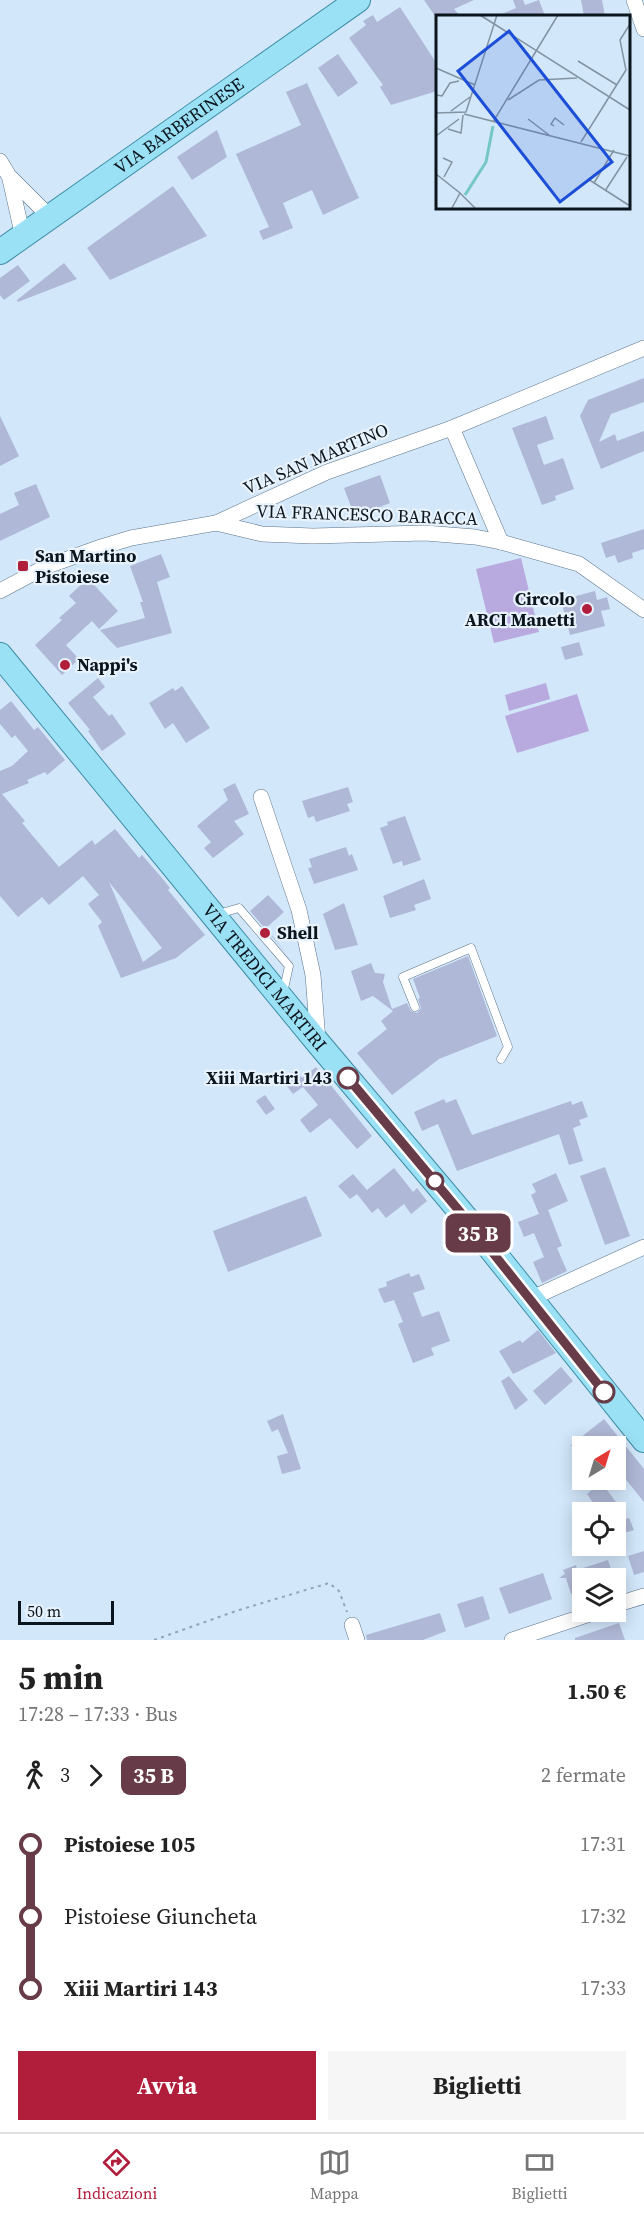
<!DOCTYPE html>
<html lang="it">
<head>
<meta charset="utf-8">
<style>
  :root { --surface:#fff; --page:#f6f6f6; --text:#222; --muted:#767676; --line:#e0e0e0; --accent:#b11e3c }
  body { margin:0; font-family:"Source Serif 4",serif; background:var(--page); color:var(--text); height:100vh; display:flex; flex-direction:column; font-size:22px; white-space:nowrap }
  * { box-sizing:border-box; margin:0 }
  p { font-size:20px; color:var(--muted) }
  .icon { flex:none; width:33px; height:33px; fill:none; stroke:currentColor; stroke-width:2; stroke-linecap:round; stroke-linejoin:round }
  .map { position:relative; height:1640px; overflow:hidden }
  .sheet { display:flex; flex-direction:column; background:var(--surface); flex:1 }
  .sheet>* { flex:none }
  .badge { padding:0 12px; border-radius:9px; font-size:21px; line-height:39px }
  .needle { width:39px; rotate:38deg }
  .buttons { position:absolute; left:572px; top:1436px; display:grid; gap:12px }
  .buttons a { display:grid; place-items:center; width:54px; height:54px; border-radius:0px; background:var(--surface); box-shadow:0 3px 15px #0003; font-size:30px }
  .scale { position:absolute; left:18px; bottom:15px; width:96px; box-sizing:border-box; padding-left:6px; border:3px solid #0b151d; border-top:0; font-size:16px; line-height:21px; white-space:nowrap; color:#0b151d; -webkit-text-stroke:4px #e8f2fc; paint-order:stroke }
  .map>.badge { position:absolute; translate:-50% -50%; box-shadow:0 0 0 3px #fff }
  .legs { display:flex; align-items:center; gap:9px; height:66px; padding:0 18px; font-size:20px }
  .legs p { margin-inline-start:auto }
  .overview { display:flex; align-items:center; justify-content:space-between; height:102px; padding:0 18px }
  h1 { font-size:33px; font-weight:700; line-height:45px }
  .action { display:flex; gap:12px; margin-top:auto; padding:12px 18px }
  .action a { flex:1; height:69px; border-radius:0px; background:var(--accent); color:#fff; font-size:24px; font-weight:700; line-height:69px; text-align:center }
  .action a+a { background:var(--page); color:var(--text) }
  ul { padding:0 18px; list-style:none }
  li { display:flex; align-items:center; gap:21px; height:72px; font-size:22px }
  li i { display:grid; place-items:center; width:9px; height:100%; margin:0 8px; background:currentColor }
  li i::after { content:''; width:15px; height:15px; margin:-8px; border:4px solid; border-radius:50%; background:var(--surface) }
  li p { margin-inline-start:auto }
  li:first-child i { background:linear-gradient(#0000 50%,currentColor 0) }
  li:last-child i { background:linear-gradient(currentColor 50%,#0000 0) }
  .menu { display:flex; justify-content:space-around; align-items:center; height:84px; border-top:2px solid var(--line); background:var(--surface); font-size:16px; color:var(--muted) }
  .menu a { display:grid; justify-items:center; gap:3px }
  .menu .on { color:var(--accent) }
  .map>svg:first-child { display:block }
  .green { fill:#b8a9de }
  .building { fill:#afb8d6; fill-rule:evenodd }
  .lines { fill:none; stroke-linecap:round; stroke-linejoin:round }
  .service-casing { stroke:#5d7489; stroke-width:9 }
  .minor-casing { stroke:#5d7489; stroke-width:16 }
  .primary-casing { stroke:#3d8da6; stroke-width:26 }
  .path { stroke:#94a5b5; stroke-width:2; stroke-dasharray:3 4.5; stroke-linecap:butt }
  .service { stroke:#fff; stroke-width:8 }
  .minor { stroke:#fff; stroke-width:15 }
  .primary { stroke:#9be1f5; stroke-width:24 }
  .line-1-casing { stroke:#fff; stroke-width:14 }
  .line-1 { stroke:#673b47; stroke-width:9 }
  .poi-dot { fill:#b11e3c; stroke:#e8f2fc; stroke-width:2 }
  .stop-1-dot { fill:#fff; stroke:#673b47; stroke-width:3 }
  .labels { text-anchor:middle; stroke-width:4.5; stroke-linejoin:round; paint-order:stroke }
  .street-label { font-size:18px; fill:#0b151d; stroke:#e8f2fc }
  .poi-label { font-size:18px; font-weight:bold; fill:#0b151d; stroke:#e8f2fc; text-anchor:start }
  .stop-label { font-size:18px; font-weight:bold; fill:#0b151d; stroke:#e8f2fc; text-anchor:end }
  .inset-river { fill:none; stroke:#75c7c5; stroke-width:3 }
  .inset-road { fill:none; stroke:#8293a2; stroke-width:1.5 }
  .view { fill:#1d4ed8; fill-opacity:0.15; stroke:#1d4ed8; stroke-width:3 }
  .inset-edge { fill:none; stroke:#0b151d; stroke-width:3 }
</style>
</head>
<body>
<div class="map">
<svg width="644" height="1640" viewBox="0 0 644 1640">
  <rect width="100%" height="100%" fill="#d2e7fa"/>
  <g class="green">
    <polygon points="521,558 539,632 494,643 476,569"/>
    <polygon points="546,683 550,699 509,711 505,695"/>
    <polygon points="577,694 589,731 517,753 505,716"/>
  </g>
  <g class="building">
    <polygon points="424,0 474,0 454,9 460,16 435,16"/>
    <polygon points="513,0 523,0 525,5 539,0 545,16 497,16 516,8"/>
    <polygon points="581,0 602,0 605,16 584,16"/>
    <polygon points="400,7 437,64 437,91 391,105 380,87 383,85 349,38 366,25 363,21 373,15 377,22"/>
    <polygon points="338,54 358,83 338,97 318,68"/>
    <polygon points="307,83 359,198 323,215 312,190 283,203 293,228 263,240 259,231 269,227 236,154 301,125 286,92"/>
    <polygon points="217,130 227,157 192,180 177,157"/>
    <polygon points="173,186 207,236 110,280 87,248"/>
    <polygon points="64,263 77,279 18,302 17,300"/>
    <polygon points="18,265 30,281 4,300 0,295 0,278"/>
    <polygon points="644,378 644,402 611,414 599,442 615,434 617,441 644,431 644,451 601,469 580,416 588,400"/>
    <polygon points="0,416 19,456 0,466"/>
    <polygon points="546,416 554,439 537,445 544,465 563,458 574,489 555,496 556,500 542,505 512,428"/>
    <polygon points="380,475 390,503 355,517 344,488"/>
    <polygon points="36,484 50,517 0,541 0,514 19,505 14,493"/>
    <polygon points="644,529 644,549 632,553 633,558 618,563 615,555 606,558 601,543"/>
    <polygon points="161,554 170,577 157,582 172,633 117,648 100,630 145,618 140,602 143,602 130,566"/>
    <polygon points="88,578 118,611 99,629 92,621 66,645 79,659 62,675 35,645 62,620 59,618 76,603 69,596"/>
    <polygon points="595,591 597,600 607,597 610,609 601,611 605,626 570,635 561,600"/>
    <polygon points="579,642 583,655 565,660 561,647"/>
    <polygon points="98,678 105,687 93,697 109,716 112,714 126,734 102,751 88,731 90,730 68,703"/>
    <polygon points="182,686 210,728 186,743 173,723 165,729 149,703 173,688 175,691"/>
    <path d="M11 701 34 730 38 727 65 760 47 775 45 772 27 780 29 783 2 794 25 821 22 823 59 867 92 840 95 845 115 829 139 858 142 855 162 878 170 888 168 890 205 935 176 958 121 978 98 926 102 922 88 904 99 895 83 876 49 905 42 897 18 917 0 896V771L12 766 28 751 15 735 12 738 0 724V710ZM109 882 162 948 143 962Z"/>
    <polygon points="235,783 249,814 234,821 244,834 213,858 204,848 211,842 197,826 228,800 223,789"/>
    <polygon points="348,787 353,802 347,804 350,811 316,822 314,816 308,818 302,801"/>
    <polygon points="405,816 421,860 403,866 402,861 393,864 380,828 388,825 387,822"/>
    <polygon points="346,847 349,856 352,854 358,870 314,884 308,868 312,867 309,859"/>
    <polygon points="424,879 431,899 414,905 416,910 390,918 383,896"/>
    <polygon points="268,895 284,912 266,928 287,954 250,911"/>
    <polygon points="344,903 358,945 335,950 323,914"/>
    <polygon points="468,956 497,1036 439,1059 392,1095 357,1053 387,1029 381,1021 393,1011 373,996 361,1001 351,971 371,963 375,973 385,974 383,982 392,1009 407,1003 411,1011 417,1013 421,1008 418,999 420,998 413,979"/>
    <polygon points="316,1067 372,1136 357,1149 330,1118 310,1133 300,1120 318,1105 303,1087 293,1094 282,1080 295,1070 302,1078"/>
    <polygon points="265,1095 275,1109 266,1115 256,1101"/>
    <polygon points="444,1099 446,1103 456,1099 472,1135 571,1101 572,1105 582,1101 588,1117 579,1120 581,1125 573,1128 583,1161 569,1165 559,1134 457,1171 438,1124 422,1131 414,1112"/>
    <polygon points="605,1167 630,1236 605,1245 580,1176"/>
    <polygon points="394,1168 413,1192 417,1188 427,1201 411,1214 404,1204 386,1218 378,1208 372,1213 357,1194 350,1199 338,1186 353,1174 367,1190"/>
    <polygon points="556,1173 568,1201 548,1210 562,1246 557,1248 567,1271 542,1283 533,1262 544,1257 534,1233 524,1237 518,1222 539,1214 531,1195 536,1192 532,1184"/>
    <polygon points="306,1196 322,1236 228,1272 213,1231"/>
    <polygon points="409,1273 411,1277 419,1274 425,1289 413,1293 422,1317 439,1311 450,1341 431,1348 434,1355 413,1363 398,1324 403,1322 394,1300 384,1303 378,1289 387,1286 386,1282"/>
    <polygon points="538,1330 556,1353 513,1374 499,1351 520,1340 522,1343"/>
    <polygon points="561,1367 573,1381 545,1405 533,1391"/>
    <polygon points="509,1376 528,1400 515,1410 501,1381"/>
    <polygon points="283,1414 301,1469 282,1474 277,1456 288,1453 278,1429 272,1432 267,1421"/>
    <polygon points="604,1419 644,1469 644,1502 615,1466 615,1446 570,1446"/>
    <polygon points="601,1482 619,1506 611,1512 582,1512 594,1504 587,1494"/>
    <polygon points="629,1518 634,1530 615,1536 615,1522"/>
    <polygon points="644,1551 644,1572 634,1575 628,1556"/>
    <polygon points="608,1560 614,1578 582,1578 582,1591 571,1594 566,1578 559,1578 565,1574 563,1570 576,1565 577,1570"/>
    <polygon points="543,1573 552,1599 509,1614 499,1588"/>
    <polygon points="483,1596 490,1619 465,1628 457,1604"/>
    <polygon points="440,1613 446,1631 423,1640 367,1640 366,1635"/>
    <polygon points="619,1623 625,1640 575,1640 575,1638"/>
  </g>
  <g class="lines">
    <g class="service-casing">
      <g id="service">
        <polyline points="218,914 239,908 289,966 283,993"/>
        <polyline points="415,1007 403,977 471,948 508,1047 501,1059"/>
      </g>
    </g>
    <g class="minor-casing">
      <g id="minor">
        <polyline points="634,0 644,29"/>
        <polyline points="0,161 9,176 50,217"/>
        <polyline points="10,179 23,237"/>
        <polyline points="452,428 501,542"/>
        <polyline points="216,523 262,534 313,536 425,533 475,537 501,542 579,564 644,610"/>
        <polyline points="0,591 45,567 98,548 131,538 216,523 327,472 452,428 644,348"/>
        <polyline points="261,797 299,910 313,975 318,1041"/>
        <polyline points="530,1299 644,1247"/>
        <polyline points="615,1605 644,1596"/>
        <polyline points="352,1625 357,1640"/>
        <polyline points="512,1640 599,1611"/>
      </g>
    </g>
    <g class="primary-casing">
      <g id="primary">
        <path id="s1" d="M0 252 358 0"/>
        <path id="s2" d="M0 655 319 1044 475 1229 644 1440"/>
      </g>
    </g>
    <polyline class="path" points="154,1640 239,1610 329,1583 339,1591 347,1612"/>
    <use href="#service" class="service"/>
    <use href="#minor" class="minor"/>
    <use href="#primary" class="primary"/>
  </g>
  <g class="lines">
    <g class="line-1-casing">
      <polyline id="line-1" points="348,1078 461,1213 604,1392"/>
    </g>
    <use href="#line-1" class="line-1"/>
  </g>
  <g class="poi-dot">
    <rect x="17" y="560" width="12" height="12" rx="3"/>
    <circle cx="587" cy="609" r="6"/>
    <circle cx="65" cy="665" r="6"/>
    <circle cx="265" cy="933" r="6"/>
  </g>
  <g class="stop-1-dot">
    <circle cx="348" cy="1078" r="10"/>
    <circle cx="435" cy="1181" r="8"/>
    <circle cx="604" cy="1392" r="10"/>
  </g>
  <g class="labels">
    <g class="street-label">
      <text dy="6" stroke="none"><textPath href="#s1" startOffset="219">VIA BARBERINESE</textPath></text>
      <text transform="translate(316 459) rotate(-23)" y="6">VIA SAN MARTINO</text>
      <text transform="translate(367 515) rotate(2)" y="6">VIA FRANCESCO BARACCA</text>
      <text dy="6" stroke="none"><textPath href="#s2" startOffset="417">VIA TREDICI MARTIRI</textPath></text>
    </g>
    <g class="poi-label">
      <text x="35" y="562">San Martino<tspan x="35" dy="21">Pistoiese</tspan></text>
      <text x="575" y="605" text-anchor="end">Circolo<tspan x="575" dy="21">ARCI Manetti</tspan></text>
      <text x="77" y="671">Nappi's</text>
      <text x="277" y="939">Shell</text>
    </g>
    <g class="stop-label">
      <text x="332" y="1084">Xiii Martiri 143</text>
    </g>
  </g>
  <g transform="translate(436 15)">
    <rect width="194" height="194" fill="#d2e7fa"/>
    <path class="inset-river" d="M29 180 50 147 57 111"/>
    <path class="inset-road" d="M44 0 194 95M142 46 181 70M0 53 39 70M0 80 6 81 14 68 23 66M72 85 103 65 141 63M15 96 34 82M0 98 30 97 61 0M28 99 194 141M92 104 113 120M57 107 122 0M118 111 115 109 119 103 128 110M12 114 25 118 27 100M0 121 23 104M145 127 190 55 184 25 194 9M7 143 16 147 8 162M0 159 24 178 16 193M152 164 194 191M158 168 178 135M169 176 191 142M24 178 39 193"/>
    <path class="view" d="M73 16 176 147 124 187 22 56Z"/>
    <rect width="194" height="194" class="inset-edge"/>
  </g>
</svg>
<div class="buttons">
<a><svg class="needle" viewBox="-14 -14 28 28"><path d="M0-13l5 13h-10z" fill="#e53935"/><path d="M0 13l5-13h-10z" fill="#767676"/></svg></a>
<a><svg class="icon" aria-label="locate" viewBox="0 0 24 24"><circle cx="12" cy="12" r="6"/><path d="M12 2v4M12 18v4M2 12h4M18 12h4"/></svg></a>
<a><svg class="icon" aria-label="layers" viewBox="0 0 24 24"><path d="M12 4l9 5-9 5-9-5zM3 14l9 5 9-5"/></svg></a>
</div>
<div class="scale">50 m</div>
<b class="badge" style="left:478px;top:1233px;background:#673b47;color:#fff">35 B</b>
</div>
<section class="sheet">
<div class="overview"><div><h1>5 min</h1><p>17:28 – 17:33 · Bus</p></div><b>1.50 €</b></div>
<div class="legs"><svg class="icon" aria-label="walk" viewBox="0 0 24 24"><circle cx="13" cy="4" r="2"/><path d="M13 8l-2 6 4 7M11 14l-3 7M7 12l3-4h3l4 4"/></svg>3<svg class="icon" aria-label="forward" viewBox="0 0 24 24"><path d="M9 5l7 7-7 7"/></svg><b class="badge" style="background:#673b47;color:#fff">35 B</b><p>2 fermate</p></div>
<ul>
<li><i style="color:#673b47"></i><b>Pistoiese 105</b><p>17:31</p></li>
<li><i style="color:#673b47"></i><span>Pistoiese Giuncheta</span><p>17:32</p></li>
<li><i style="color:#673b47"></i><b>Xiii Martiri 143</b><p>17:33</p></li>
</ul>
<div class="action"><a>Avvia</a><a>Biglietti</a></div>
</section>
<nav class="menu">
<a class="on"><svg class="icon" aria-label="directions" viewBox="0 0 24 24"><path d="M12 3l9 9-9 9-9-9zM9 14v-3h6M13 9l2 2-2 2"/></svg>Indicazioni</a>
<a><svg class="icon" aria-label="map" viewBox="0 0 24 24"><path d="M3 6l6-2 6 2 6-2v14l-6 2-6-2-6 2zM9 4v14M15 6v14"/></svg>Mappa</a>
<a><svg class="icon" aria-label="tickets" viewBox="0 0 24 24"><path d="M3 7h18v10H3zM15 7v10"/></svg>Biglietti</a>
</nav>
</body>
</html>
